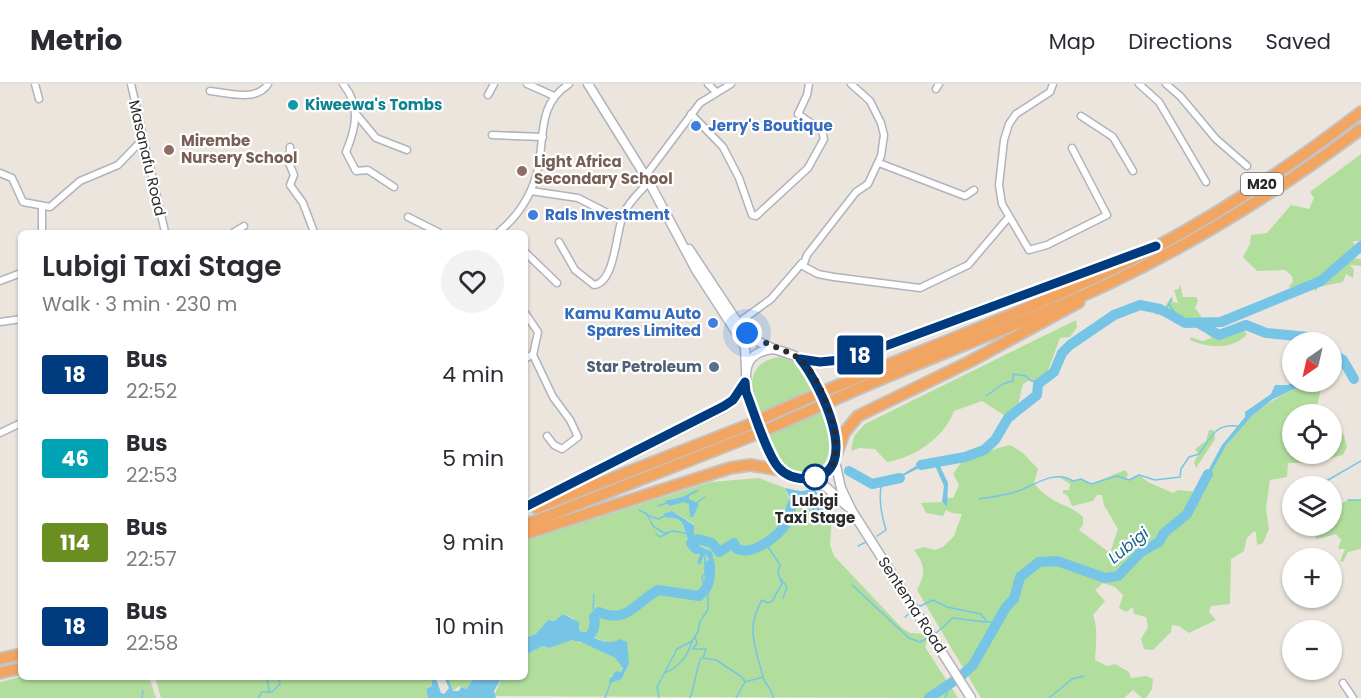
<!DOCTYPE html>
<html lang="en">
<head>
<meta charset="utf-8">
<style>
  :root { --surface:#fff; --page:#f2f2f3; --text:#2b2b33; --muted:#7c7c81; --line:#e1e1e2 }
  body { margin:0; font-family:Poppins,sans-serif; background:var(--page); color:var(--text); height:100vh; display:flex; flex-direction:column; font-size:22px; white-space:nowrap }
  * { box-sizing:border-box; margin:0 }
  p { font-size:20px; color:var(--muted) }
  .icon { flex:none; width:33px; height:33px; fill:none; stroke:currentColor; stroke-width:2; stroke-linecap:round; stroke-linejoin:round }
  .map { position:relative; flex:1; overflow:hidden }
  .drawer { position:absolute; left:18px; top:146px; width:510px; height:450px; display:flex; flex-direction:column; background:var(--surface); border-radius:9px; box-shadow:0 2px 4px #0004 }
  .drawer>* { flex:none }
  .badge { padding:0 12px; border-radius:4px; font-size:21px; line-height:39px }
  .needle { width:39px; rotate:214deg }
  .buttons { position:absolute; left:1282px; top:248px; display:grid; gap:12px }
  .buttons a { display:grid; place-items:center; width:60px; height:60px; border-radius:50%; background:var(--surface); box-shadow:0 2px 4px #0004; font-size:30px }
  .you { position:absolute; width:30px; height:30px; margin:-15px; border:4px solid #fff; border-radius:50%; background:#1a73e8; box-shadow:0 0 0 9px #1a73e833 }
  .map>.badge { position:absolute; translate:-50% -50%; box-shadow:0 0 0 3px #fff }
  .round { display:grid; place-items:center; flex:none; width:63px; height:63px; border-radius:32px; background:var(--page) }
  .headline { display:flex; align-items:center; justify-content:space-between; height:102px; padding:0 24px }
  h1 { font-size:28px; font-weight:600; line-height:45px }
  ul { padding:0; list-style:none }
  li { display:flex; align-items:center; gap:18px; height:84px; padding:0 24px }
  li div { flex:1 }
  li b { display:block; font-size:22px }
  li em { font-style:normal }
  li .badge { min-width:66px; font-weight:700; text-align:center }
  header { display:flex; align-items:center; gap:36px; box-sizing:border-box; height:84px; padding:0 30px; background:var(--surface); border-bottom:2px solid var(--line) }
  header strong { font-size:28px }
  nav { display:flex; gap:33px; margin-inline-start:auto; font-size:21px }
  .map>svg:first-child { display:block }
  .green { fill:#b1de9d; fill-rule:evenodd }
  .water { fill:#77c5e6 }
  .lines { fill:none; stroke-linecap:round; stroke-linejoin:round }
  .stream { stroke:#77c5e6; stroke-width:1.5 }
  .river { stroke:#77c5e6; stroke-width:10 }
  .street-casing { stroke:#b0b3bd; stroke-width:9 }
  .secondary-casing { stroke:#b0b3bd; stroke-width:11 }
  .highway-casing { stroke:#c3c3c3; stroke-width:14 }
  .street { stroke:#fff; stroke-width:6 }
  .secondary { stroke:#fff; stroke-width:8 }
  .highway { stroke:#f2a461; stroke-width:10 }
  .highway-bridge-casing { stroke:#c3c3c3; stroke-width:14; stroke-linecap:butt }
  .highway-bridge { stroke:#f2a461; stroke-width:10 }
  .line-casing { stroke:#fff; stroke-width:14 }
  .line { stroke:#003b80; stroke-width:9 }
  .walk { stroke:#2a2a2a; stroke-width:6; stroke-dasharray:0 10.8 }
  .culture-dot { fill:#0f9aa8; stroke:#fff; stroke-width:2 }
  .shop-dot { fill:#3f7fe0; stroke:#fff; stroke-width:2 }
  .education-dot { fill:#8d6e63; stroke:#fff; stroke-width:2 }
  .service-dot { fill:#5c6f8a; stroke:#fff; stroke-width:2 }
  .stop-dot { fill:#fff; stroke:#003b80; stroke-width:3 }
  .labels { text-anchor:middle; stroke-width:4.5; stroke-linejoin:round; paint-order:stroke }
  .shield { fill:#fff; stroke:#6a6a6a; stroke-width:1.5 }
  .shield-label { font-size:14px; font-weight:bold; fill:#2a2a2a }
  .culture-label { font-size:15px; font-weight:bold; fill:#0d838f; stroke:#fff; text-anchor:start }
  .shop-label { font-size:15px; font-weight:bold; fill:#366cbe; stroke:#fff; text-anchor:start }
  .education-label { font-size:15px; font-weight:bold; fill:#785e54; stroke:#fff; text-anchor:start }
  .street-label { font-size:15px; fill:#2a2a2a; stroke:#fff }
  .service-label { font-size:15px; font-weight:bold; fill:#4e5e75; stroke:#fff; text-anchor:end }
  .stop-label { font-size:15px; font-weight:bold; fill:#2a2a2a; stroke:#fff }
  .water-label { font-size:16px; font-style:italic; fill:#176491; stroke:#fff }
</style>
</head>
<body>
<header>
<strong>Metrio</strong>
<nav><a>Map</a><a>Directions</a><a>Saved</a></nav>
</header>
<div class="map">
<svg width="1361" height="614" viewBox="0 0 1361 614">
  <rect width="100%" height="100%" fill="#ebe5dd"/>
  <g class="green">
    <polygon points="1361,70 1361,157 1353,157 1355,162 1361,164 1361,168 1355,165 1352,167 1352,174 1361,175 1361,182 1350,181 1354,186 1353,194 1346,190 1343,198 1318,203 1316,207 1306,199 1291,206 1289,202 1293,198 1292,192 1285,186 1257,187 1243,173 1250,160 1251,151 1267,149 1291,121 1309,125 1314,114 1310,108"/>
    <path d="M1180 200 1183 213H1196L1198 217 1195 224 1212 247 1218 250 1240 241 1247 250C1234 266 1207 264 1190 256L1191 253 1202 257 1212 254 1188 235 1183 234 1180 238 1170 233 1154 230 1166 221 1172 212 1173 218 1178 219 1174 206 1179 205Z"/>
    <path d="M1076 236 1077 243 1070 253 1060 254 1047 289 1038 299 1030 296 1023 300 1016 330 1004 331 982 317 954 327C945 353 914 374 887 378L875 365 859 364 851 367 854 352 865 340Z"/>
    <path d="M780 273 797 279 803 286C809 303 832 348 831 364 830 373 824 382 816 386 778 406 762 331 752 307 750 287 760 275 780 273Z"/>
    <path d="M1306 301H1322L1315 330H1293V369H1332V353L1337 348 1343 349 1347 363 1343 371 1323 376 1311 375 1308 379H1288L1287 393 1270 396 1266 425 1269 445 1263 459 1257 461 1256 448H1253L1247 454 1244 467 1231 475 1230 520 1211 522 1209 528 1216 536 1189 549 1179 542 1172 541 1171 548 1153 566 1144 565 1141 555 1148 543 1146 533 1134 530 1133 523 1126 528 1119 524 1123 511 1115 503 1103 499 1095 506 1105 517 1093 531C1098 542 1096 563 1095 576L1107 582 1115 580 1129 588 1131 594 1146 592 1153 595 1152 605 1146 614H1142L1133 606 1124 614H981L917 506C926 489 925 481 914 466L924 463 935 466 943 463 954 452 962 430 952 429 946 426 943 432 926 429 921 419 941 418 947 423V414H953L959 401 953 390 965 373 1010 361 1023 369 1038 385 1034 399C1053 423 1066 417 1083 433V441L1079 446 1110 469 1118 445 1104 421 1102 411H1097L1093 417 1072 422 1068 412 1063 409V406H1069L1070 400 1059 393H1067L1073 397 1081 395 1091 400 1125 386 1128 390 1126 395 1128 396 1139 391 1148 398 1173 409 1178 406 1200 408C1219 362 1258 315 1306 301Z"/>
    <polygon points="1209,346 1214,346 1215,355 1196,384 1194,378 1199,370 1195,365 1206,357"/>
    <path d="M759 394 785 404 791 420 799 418 817 429 827 430 829 428 832 432 830 461 834 472 902 544 910 549 925 550 928 555 925 563 958 614 494 612 502 593 525 592V571L543 562 549 564 572 555 581 559 583 558 615 574 623 583 621 588 610 592 616 596 622 595 629 581 623 558 610 559 588 551 579 552 580 542 573 534 563 530 554 537 548 536 536 551 525 554V457L711 398ZM672 427 694 440V459L707 465 712 487 709 486V475L704 470V474L697 478 700 471C697 468 693 465 690 461 683 448 687 432 667 434L664 430Z"/>
    <polygon points="1348,416 1361,416 1361,465 1348,468 1343,478 1340,477 1345,465 1338,465 1341,456 1336,450 1317,455 1310,445 1315,441 1332,441 1332,424"/>
    <polygon points="24,592 149,593 156,614 0,614 0,598"/>
    <polygon points="432,592 432,602 426,605 428,614 161,614 155,593"/>
    <polygon points="448,593 475,593 466,605 459,602 453,607"/>
  </g>
  <g class="water">
    <polygon points="1295,297 1311,297 1273,315 1252,332 1227,360 1203,402 1204,394 1222,361 1245,333 1245,328 1271,310 1275,301 1288,301"/>
    <polygon points="937,376 948,399 947,423 942,418 944,402 933,377 885,401 924,377"/>
    <polygon points="785,404 810,409 813,416 829,428 821,431 799,418 794,422"/>
    <polygon points="696,406 700,406 689,412 689,415 699,420 693,433 690,433 689,420 684,418 670,422 665,417 683,413"/>
    <path d="M672 427 694 441V459L712 468 714 478 713 492 709 486V475L705 470 700 481 697 478 700 471C697 468 692 465 690 460 683 448 687 432 667 434L663 430Z"/>
    <path d="M563 530 579 538 580 552C594 550 606 564 620 555L627 558 629 580 622 595 610 599 609 596 616 587 621 588 623 584 615 574 575 555 549 564 543 562 525 571V554L536 550 548 536 554 537Z"/>
    <polygon points="432,593 437,597 441,609 444,610 449,604 444,593 448,593 453,607 459,607 461,603 466,605 475,593 502,593 494,607 496,614 428,614 426,605 432,602"/>
  </g>
  <g class="lines">
    <g class="stream">
      <polyline points="1171,215 1169,220 1180,237"/>
      <polyline points="1165,227 1169,220"/>
      <polyline points="986,312 1003,300 1013,297 1013,290 1026,292 1031,297 1043,297"/>
      <polyline points="1299,402 1328,396 1361,377"/>
      <path d="M979 415C990 413 1001 412 1012 409 1032 404 1053 384 1073 397L1081 395 1091 400 1117 392 1129 396 1139 391 1155 396 1180 393 1181 385 1189 373 1199 370C1211 354 1215 339 1237 342"/>
      <polyline points="1348,416 1361,416"/>
      <polyline points="696,419 705,413"/>
      <polyline points="658,422 667,419"/>
      <polyline points="639,426 647,430 653,442 664,449 674,447 688,450"/>
      <polyline points="647,431 658,435 665,432"/>
      <polyline points="656,450 660,453 668,449"/>
      <path d="M877 452 886 446C882 433 878 413 882 399"/>
      <path d="M765 458 780 481 778 489 782 500 772 517 768 519 762 516C745 544 756 565 763 593 765 601 773 605 773 614"/>
      <polyline points="858,462 868,457"/>
      <polyline points="705,470 705,490 702,493 705,506"/>
      <polyline points="781,495 787,503 783,514"/>
      <polyline points="852,501 909,554 920,558 928,554"/>
      <polyline points="594,510 593,524 595,528"/>
      <polyline points="918,523 933,516 947,523 981,530 987,538 997,538"/>
      <polyline points="905,533 911,528"/>
      <polyline points="935,550 953,534 985,538"/>
      <polyline points="695,553 697,559 693,565 706,565 703,574 716,576 742,593 745,598"/>
      <path d="M665 589C679 582 688 573 692 557"/>
      <polyline points="251,592 267,594 269,607"/>
      <polyline points="142,614 143,607"/>
      <polyline points="258,614 262,608 272,608 280,600 279,592"/>
      <polyline points="605,614 611,598"/>
      <polyline points="659,614 657,603 677,565 692,557 698,548 700,537 708,526 708,504"/>
      <path d="M690 614C695 601 696 586 701 574"/>
      <polyline points="736,614 745,598 763,593"/>
      <polyline points="945,614 947,609 945,602"/>
      <polyline points="1049,614 1072,595 1084,592"/>
    </g>
    <g class="river">
      <polyline points="1198,239 1219,251 1246,241 1266,249 1308,253 1315,258"/>
      <polyline points="1332,270 1343,276 1354,295"/>
      <polyline points="921,381 965,373 984,366 995,356 1008,334 1037,311 1038,300 1054,288 1062,269 1070,261 1114,231 1140,221 1160,225 1185,239 1221,238 1321,197 1361,162"/>
      <polyline points="849,387 872,400 900,394"/>
      <path d="M696 465 691 459 698 455 712 459 719 468 734 459 737 465C753 472 777 453 786 440 790 433 790 423 794 417 797 412 806 412 812 410"/>
      <path d="M576 552 587 554C594 548 596 542 594 533L599 528C626 541 636 518 658 506L699 512C711 501 710 496 710 481"/>
      <polyline points="961,592 973,581 1006,523 1014,515 1020,493 1039,478 1057,477 1105,494 1118,492 1141,468 1159,458 1164,449 1187,430 1208,390"/>
      <polyline points="929,614 954,597"/>
    </g>
    <g class="street-casing">
      <g id="street">
        <polyline points="35,0 39,15"/>
        <polyline points="131,0 165,148"/>
        <path d="M343 0C361 22 356 44 346 68L356 87 368 86 394 103"/>
        <polyline points="527,0 554,12"/>
        <polyline points="708,0 716,8"/>
        <polyline points="851,0 870,17 881,39 884,51 881,72 868,100 856,108 807,171 803,182 818,190 834,193 920,204 968,181 1008,134"/>
        <polyline points="1053,0 1050,8 1016,30 1009,40 1004,56 999,101 1002,120 1029,166 1047,161 1107,131 1072,64"/>
        <polyline points="1139,0 1159,18 1206,98"/>
        <polyline points="1166,0 1180,12 1216,55 1247,82"/>
        <polyline points="936,5 939,0"/>
        <path d="M210 7C228 9 257 18 268 0"/>
        <polyline points="488,11 494,0"/>
        <polyline points="356,30 376,54 407,66"/>
        <polyline points="691,30 723,63 739,94 752,131 756,132 808,84 824,55 822,47 798,30 807,11 809,0"/>
        <polyline points="1081,32 1113,53 1133,87"/>
        <polyline points="492,51 543,53"/>
        <polyline points="290,63 289,79 294,91 290,101 303,119 314,148"/>
        <polyline points="879,79 965,112 974,106"/>
        <polyline points="0,89 12,94 23,118 50,123 80,97 118,81 142,56"/>
        <polyline points="646,91 700,19 731,0"/>
        <polyline points="531,107 578,114 621,136"/>
        <polyline points="408,133 438,148"/>
        <polyline points="42,148 42,123"/>
        <polyline points="234,148 244,142"/>
        <path d="M499 148C519 131 532 111 538 85 545 51 537 21 569 0"/>
        <path d="M559 158 575 186 594 201C615 199 616 148 623 131 629 117 640 108 649 98"/>
        <polyline points="525,168 557,199"/>
        <polyline points="0,197 21,189"/>
        <polyline points="525,229 538,248 533,271 553,313 570,336 578,353 562,365 554,361 547,352"/>
        <polyline points="0,238 21,235"/>
        <polyline points="738,239 771,215 802,179"/>
        <polyline points="525,275 533,270"/>
        <polyline points="0,349 21,339"/>
        <polyline points="1343,599 1353,614"/>
      </g>
    </g>
    <g class="secondary-casing">
      <g id="secondary">
        <polyline points="588,0 649,98 696,186 738,251 745,263 746,286"/>
        <polyline points="689,165 738,239 759,258 774,265"/>
        <path d="M774 265C783 268 793 270 800 275 817 288 841 351 836 371 834 381 825 390 815 393 804 397 790 394 781 386 771 378 768 361 763 350 753 323 725 269 774 265Z"/>
        <polyline points="835,377 841,404 852,427 971,614"/>
        <polyline points="806,396 826,403 848,423"/>
      </g>
    </g>
    <g class="highway-casing">
      <g id="highway">
        <polyline points="800,275 820,278 850,275 1105,181"/>
        <path d="M839 301C944 257 1055 217 1156 163 1229 124 1296 78 1361 28"/>
        <path d="M842 312C929 273 1020 241 1106 201 1196 158 1281 105 1361 45"/>
        <polyline points="772,330 806,315"/>
        <polyline points="777,341 811,326"/>
        <polyline points="837,369 844,349 858,332 971,277 1079,218"/>
        <polyline points="525,423 725,322 733,316 745,298"/>
        <polyline points="536,424 746,342"/>
        <polyline points="525,441 751,352"/>
        <polyline points="525,450 730,384 750,381 781,386"/>
        <polyline points="0,575 21,570"/>
        <polyline points="0,589 21,584"/>
      </g>
    </g>
    <use href="#street" class="street"/>
    <use href="#secondary" class="secondary"/>
    <use href="#highway" class="highway"/>
    <g class="highway-bridge-casing">
      <g id="highway-bridge">
        <polyline points="806,315 839,301"/>
        <polyline points="811,326 842,312"/>
        <polyline points="746,342 772,330"/>
        <polyline points="751,352 777,341"/>
      </g>
    </g>
    <use href="#highway-bridge" class="highway-bridge"/>
  </g>
  <g class="lines">
    <g class="line-casing">
      <path id="line" d="M525 423 724 322 733 316 745 298 746 308C753 325 767 372 779 384 786 392 798 395 808 395 866 390 819 298 800 275L820 278 850 275 1156 162"/>
    </g>
    <use href="#line" class="line"/>
    <path class="walk" d="M747 249C763 260 789 266 801 276 824 296 858 387 815 393"/>
  </g>
  <circle class="culture-dot" cx="293" cy="21" r="6"/>
  <g class="shop-dot">
    <circle cx="696" cy="42" r="6"/>
    <circle cx="533" cy="131" r="6"/>
    <circle cx="713" cy="239" r="6"/>
  </g>
  <g class="education-dot">
    <circle cx="169" cy="66" r="6"/>
    <circle cx="522" cy="87" r="6"/>
  </g>
  <circle class="service-dot" cx="714" cy="283" r="6"/>
  <circle class="stop-dot" cx="815" cy="393" r="12"/>
  <g class="labels">
    <rect class="shield" x="1241" y="89" width="42" height="22" rx="4.5"/>
    <g class="shield-label">
      <text x="1262" y="105">M20</text>
    </g>
    <g class="culture-label">
      <text x="305" y="26">Kiweewa's Tombs</text>
    </g>
    <g class="shop-label">
      <text x="708" y="47">Jerry's Boutique</text>
      <text x="545" y="136">Rals Investment</text>
      <text x="701" y="235" text-anchor="end">Kamu Kamu Auto<tspan x="701" dy="17">Spares Limited</tspan></text>
    </g>
    <g class="education-label">
      <text x="181" y="62">Mirembe<tspan x="181" dy="17">Nursery School</tspan></text>
      <text x="534" y="83">Light Africa<tspan x="534" dy="17">Secondary School</tspan></text>
    </g>
    <g class="street-label">
      <text transform="translate(147 74) rotate(77)" y="5">Masanafu Road</text>
      <text transform="translate(912 521) rotate(57)" y="5">Sentema Road</text>
    </g>
    <g class="service-label">
      <text x="702" y="288">Star Petroleum</text>
    </g>
    <g class="stop-label">
      <text x="815" y="422">Lubigi<tspan x="815" dy="17">Taxi Stage</tspan></text>
    </g>
    <g class="water-label">
      <text transform="translate(1128 461) rotate(-39)" y="6">Lubigi</text>
    </g>
  </g>
</svg>
<div class="buttons">
<a><svg class="needle" viewBox="-14 -14 28 28"><path d="M0-13l5 13h-10z" fill="#e53935"/><path d="M0 13l5-13h-10z" fill="#7c7c81"/></svg></a>
<a><svg class="icon" aria-label="locate" viewBox="0 0 24 24"><circle cx="12" cy="12" r="6"/><path d="M12 2v4M12 18v4M2 12h4M18 12h4"/></svg></a>
<a><svg class="icon" aria-label="layers" viewBox="0 0 24 24"><path d="M12 4l9 5-9 5-9-5zM3 14l9 5 9-5"/></svg></a>
<a>+</a>
<a>−</a>
</div>
<div class="you" style="left:747px;top:249px"></div>
<b class="badge" style="left:860px;top:271px;background:#003b80;color:#fff">18</b>
<section class="drawer">
<div class="headline"><div><h1>Lubigi Taxi Stage</h1><p>Walk · 3 min · 230 m</p></div><a class="round"><svg class="icon" aria-label="heart" viewBox="0 0 24 24"><path d="M12 20l-8-8c-3-5 5-10 8-4 3-6 11-1 8 4z"/></svg></a></div>
<ul>
<li><span class="badge" style="background:#003b80;color:#fff">18</span><div><b>Bus</b><p>22:52</p></div><em>4 min</em></li>
<li><span class="badge" style="background:#00a3b4;color:#fff">46</span><div><b>Bus</b><p>22:53</p></div><em>5 min</em></li>
<li><span class="badge" style="background:#6b8e23;color:#fff">114</span><div><b>Bus</b><p>22:57</p></div><em>9 min</em></li>
<li><span class="badge" style="background:#003b80;color:#fff">18</span><div><b>Bus</b><p>22:58</p></div><em>10 min</em></li>
</ul>
</section>
</div>
</body>
</html>
